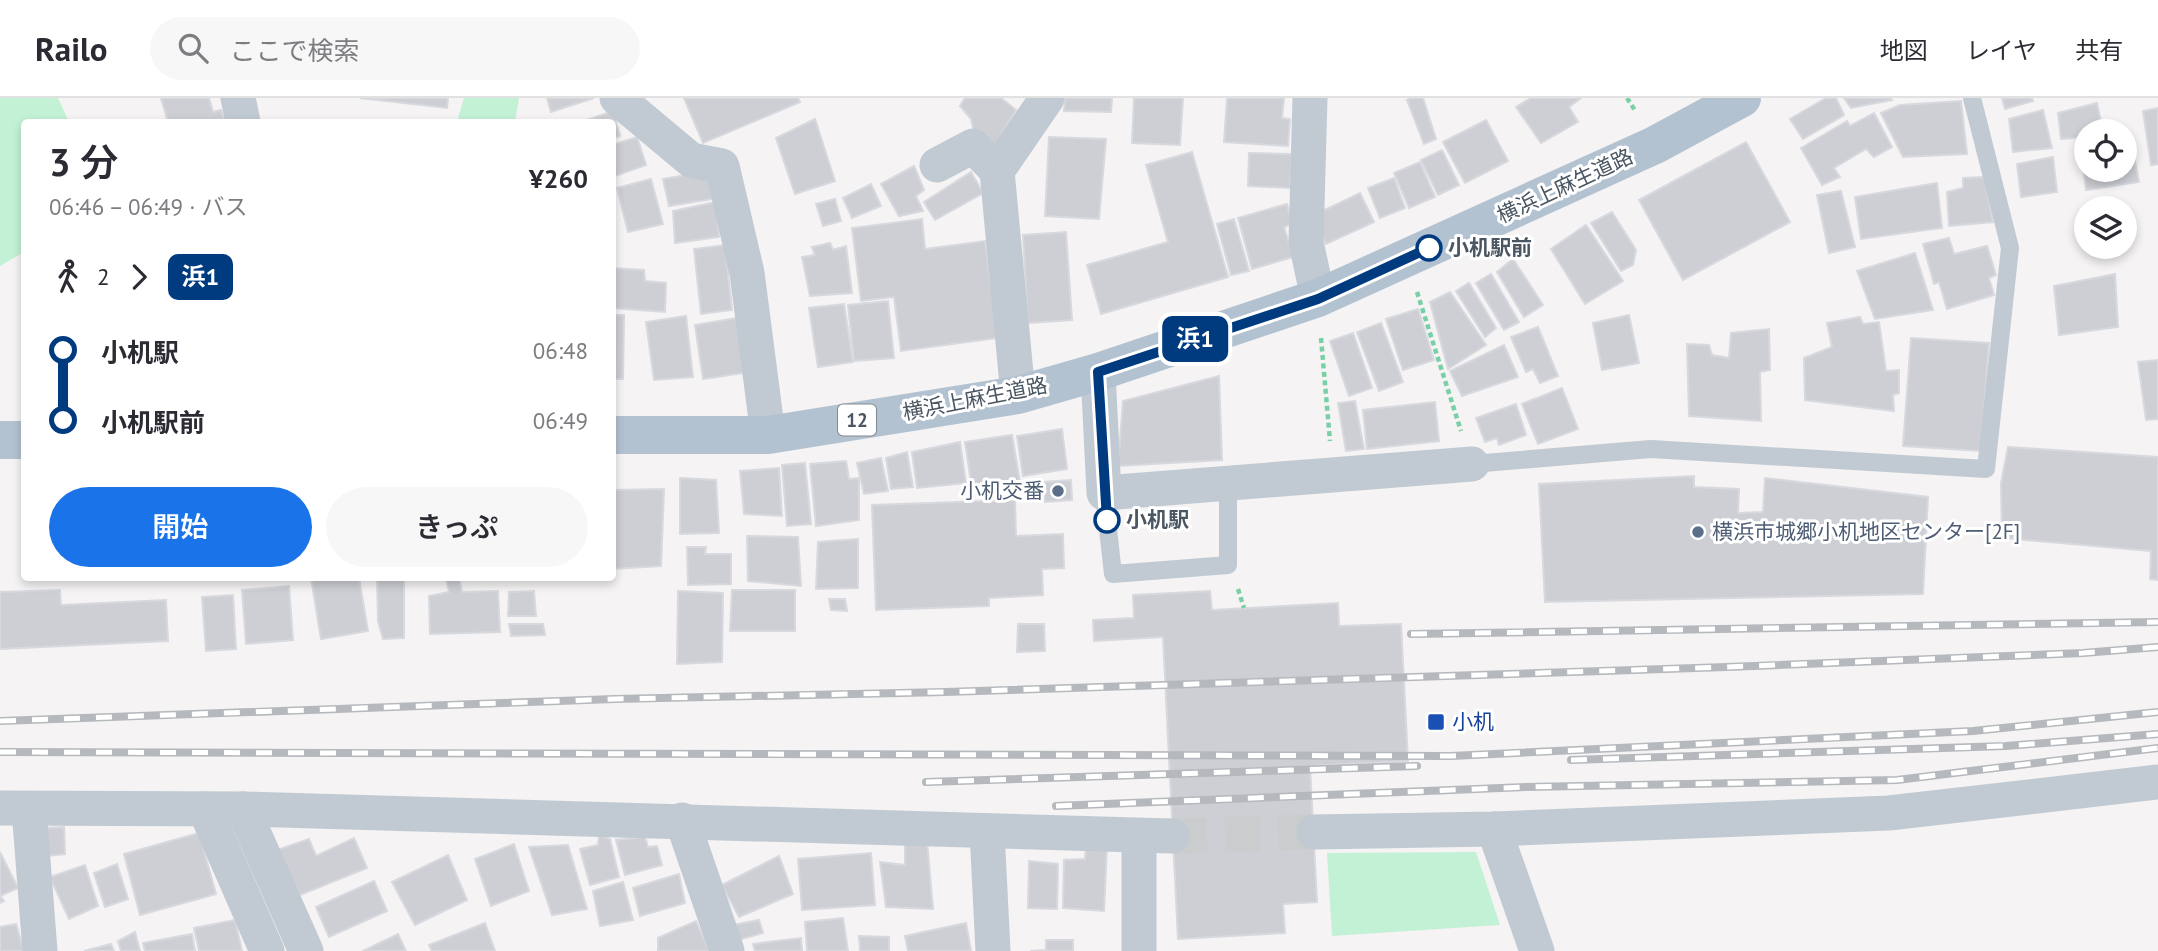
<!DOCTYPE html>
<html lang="ja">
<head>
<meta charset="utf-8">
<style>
  :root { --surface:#fff; --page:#f7f7f7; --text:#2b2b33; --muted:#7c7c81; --line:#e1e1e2; --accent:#1a73e8 }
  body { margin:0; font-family:"PT Sans","Noto Sans JP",sans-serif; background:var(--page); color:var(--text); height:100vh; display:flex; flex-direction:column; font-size:26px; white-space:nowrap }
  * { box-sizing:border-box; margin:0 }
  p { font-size:23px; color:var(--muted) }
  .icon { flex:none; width:38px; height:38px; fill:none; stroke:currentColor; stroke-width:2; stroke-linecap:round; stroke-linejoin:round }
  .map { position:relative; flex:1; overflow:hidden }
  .panel { position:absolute; left:21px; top:21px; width:595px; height:462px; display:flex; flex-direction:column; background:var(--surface); border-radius:7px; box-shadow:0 4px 10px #0003 }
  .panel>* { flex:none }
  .badge { padding:0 14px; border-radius:10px; font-size:24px; line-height:46px }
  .tools { position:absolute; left:2074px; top:21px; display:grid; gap:14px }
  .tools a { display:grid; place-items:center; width:63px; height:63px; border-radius:50%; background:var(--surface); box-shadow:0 4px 10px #0003; font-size:35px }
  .map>.badge { position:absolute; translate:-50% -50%; box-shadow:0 0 0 4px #fff }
  .legs { display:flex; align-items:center; gap:10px; height:77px; padding:0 28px; font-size:23px }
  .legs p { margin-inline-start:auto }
  .overview { display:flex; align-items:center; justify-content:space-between; height:119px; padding:0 28px }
  h1 { font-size:38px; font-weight:600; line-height:52px }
  .button { display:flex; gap:14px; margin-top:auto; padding:14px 28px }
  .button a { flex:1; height:80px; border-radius:42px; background:var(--accent); color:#fff; font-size:28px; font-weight:600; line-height:80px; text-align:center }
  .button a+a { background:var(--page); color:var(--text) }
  ul { padding:0 28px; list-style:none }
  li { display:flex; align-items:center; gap:24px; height:70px; font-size:26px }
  li i { display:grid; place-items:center; width:10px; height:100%; margin:0 9px; background:currentColor }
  li i::after { content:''; width:18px; height:18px; margin:-9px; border:5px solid; border-radius:50%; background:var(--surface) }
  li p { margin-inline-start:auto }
  li:first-child i { background:linear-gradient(#0000 50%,currentColor 0) }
  li:last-child i { background:linear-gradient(currentColor 50%,#0000 0) }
  header { display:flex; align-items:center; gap:42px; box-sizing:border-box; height:98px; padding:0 35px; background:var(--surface); border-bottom:2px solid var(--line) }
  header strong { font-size:33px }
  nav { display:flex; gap:38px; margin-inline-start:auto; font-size:24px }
  .search { width:490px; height:63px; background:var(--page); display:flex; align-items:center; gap:18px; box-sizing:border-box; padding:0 24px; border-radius:38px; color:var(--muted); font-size:26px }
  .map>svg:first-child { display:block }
  .green { fill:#c3f1d5 }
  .building { fill:#cdcfd5; stroke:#d7d9de; stroke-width:2 }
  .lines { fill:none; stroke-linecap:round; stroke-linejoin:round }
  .street-tunnel { stroke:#caccce; stroke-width:35; stroke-dasharray:35 18; stroke-linecap:butt }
  .path { stroke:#7ad0a6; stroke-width:4.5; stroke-dasharray:5 3.5; stroke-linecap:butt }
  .lane { stroke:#c1cad2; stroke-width:18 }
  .street { stroke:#c1cad2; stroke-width:35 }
  .primary { stroke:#b3c2d1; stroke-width:38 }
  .rail-casing { stroke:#b5b8bd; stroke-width:8 }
  .rail { stroke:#fff; stroke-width:5; stroke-dasharray:16; stroke-linecap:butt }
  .line-1-casing { stroke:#fff; stroke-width:16 }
  .line-1 { stroke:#003b80; stroke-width:10 }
  .stop-1-dot { fill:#fff; stroke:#003b80; stroke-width:3.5 }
  .service-dot { fill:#5c6f8a; stroke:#fff; stroke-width:2.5 }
  .transit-dot { fill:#1a4fb4; stroke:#fff; stroke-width:2.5 }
  .labels { text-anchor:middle; stroke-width:6; stroke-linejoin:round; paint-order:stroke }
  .shield { fill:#fff; stroke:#808990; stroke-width:2 }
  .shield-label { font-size:19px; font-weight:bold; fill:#4a5661 }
  .street-label { font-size:21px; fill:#4a5661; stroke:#fff }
  .stop-label { font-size:21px; font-weight:bold; fill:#4a5661; stroke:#fff; text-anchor:start }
  .service-label { font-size:21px; fill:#4e5e75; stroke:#fff; text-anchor:end }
  .transit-label { font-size:21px; fill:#164399; stroke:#fff; text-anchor:start }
</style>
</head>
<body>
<header>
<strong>Railo</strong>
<div class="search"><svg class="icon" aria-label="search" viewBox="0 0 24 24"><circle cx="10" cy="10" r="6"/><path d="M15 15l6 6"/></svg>ここで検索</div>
<nav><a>地図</a><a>レイヤ</a><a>共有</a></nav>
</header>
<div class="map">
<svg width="2158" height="853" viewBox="0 0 2158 853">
  <rect width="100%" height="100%" fill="#f5f3f3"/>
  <g class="green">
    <polygon points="0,0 58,0 69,24 24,24 24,154 0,168"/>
    <polygon points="464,0 519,0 515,24 457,24"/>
    <polygon points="1476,754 1500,827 1332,838 1327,755"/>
  </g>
  <g class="building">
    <polygon points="161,0 209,0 213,14 221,12 225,24 168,24"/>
    <polygon points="360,0 448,0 447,10"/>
    <polygon points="547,0 594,0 551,14"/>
    <polygon points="684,0 798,0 800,4 703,45"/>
    <polygon points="965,0 1001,0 1016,12 1002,35 997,54 974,34 971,21 960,8"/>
    <polygon points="1065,0 1112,0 1111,14 1064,13"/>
    <polygon points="1134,0 1183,0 1180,47 1132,45"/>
    <polygon points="1227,0 1284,0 1282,20 1290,21 1288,48 1224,44"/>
    <polygon points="1411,0 1423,0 1436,41 1424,46 1407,2"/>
    <polygon points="1531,0 1581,0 1569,9 1578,24 1541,45 1516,9"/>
    <polygon points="1826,0 1836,0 1844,17 1803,41 1790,21"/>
    <polygon points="1844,0 1891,0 1892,2 1851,10"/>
    <polygon points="2002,0 2032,0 2033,3 2005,11"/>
    <polygon points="1961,3 1967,56 1903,59 1881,15 1900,7"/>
    <polygon points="2097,5 2103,33 2086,33 2086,39 2061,41 2058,15"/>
    <polygon points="2158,10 2158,66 2151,67 2143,13"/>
    <polygon points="2043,12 2052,50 2013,54 2009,21"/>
    <polygon points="613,13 620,38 612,40 612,24 581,24"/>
    <polygon points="1874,15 1892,49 1874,59 1866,51 1834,70 1840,79 1822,87 1801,50 1847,23 1850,28"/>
    <polygon points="815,21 835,83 795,96 776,40"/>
    <polygon points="1486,22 1508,63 1465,85 1443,44"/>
    <polygon points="637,39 646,67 612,79 612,47"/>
    <polygon points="1049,39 1106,41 1099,121 1045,118"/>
    <polygon points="2131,42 2139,84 2086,92 2081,51 2086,50 2086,72 2124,72 2124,43"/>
    <polygon points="1746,44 1790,124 1683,182 1639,102"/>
    <polygon points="1442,52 1459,87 1438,97 1421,62"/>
    <polygon points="1192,54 1228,179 1101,216 1087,167 1168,144 1146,67"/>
    <polygon points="1249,55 1292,56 1290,90 1248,88"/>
    <polygon points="2053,59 2057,94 2021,99 2017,66"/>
    <polygon points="1420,64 1435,99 1409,110 1394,75"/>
    <polygon points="914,68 924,92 916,98 923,113 899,118 881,86"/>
    <polygon points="715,72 718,100 669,108 663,81"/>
    <polygon points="971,74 983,95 935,122 924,104"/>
    <polygon points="1984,79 1993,124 1949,128 1947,94 1963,90 1963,80"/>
    <polygon points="1394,80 1405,110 1380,120 1368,90"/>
    <polygon points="651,81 663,126 628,134 617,90"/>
    <polygon points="1937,85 1942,130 1861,141 1855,99"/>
    <polygon points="871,86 881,108 852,120 843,100"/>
    <polygon points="1841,93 1855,149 1829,155 1817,97"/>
    <polygon points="1360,95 1374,124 1326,146 1312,118"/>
    <polygon points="835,101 841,123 823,128 816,106"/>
    <polygon points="716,104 719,139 675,145 673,113"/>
    <polygon points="1287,106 1292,126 1284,129 1293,159 1252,171 1238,120"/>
    <polygon points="1612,114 1636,152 1633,167 1621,173 1591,125"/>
    <polygon points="922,121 925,151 985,143 998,240 901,253 894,199 861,203 852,130"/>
    <polygon points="1234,121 1249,173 1231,177 1217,126"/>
    <polygon points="1586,127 1623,183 1585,206 1551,151"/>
    <polygon points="1066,134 1072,222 1028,225 1023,137"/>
    <polygon points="1949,140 1954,156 1987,148 1996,177 1989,180 1994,197 1947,211 1939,184 1934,186 1923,146"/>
    <polygon points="830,145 833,152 846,148 852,195 810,198 802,159 815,157 812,149"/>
    <polygon points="725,147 732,212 701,216 694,151"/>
    <polygon points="1915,155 1933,212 1875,221 1857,173"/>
    <polygon points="1513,161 1543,207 1524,219 1497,174"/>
    <polygon points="612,170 644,172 645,183 666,185 665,214 612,210"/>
    <polygon points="1491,176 1519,224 1504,232 1476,185"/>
    <polygon points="2115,176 2118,229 2059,237 2054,188"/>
    <polygon points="1469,185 1496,230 1485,239 1456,193"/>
    <polygon points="1450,194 1486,247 1448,271 1430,204"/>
    <polygon points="888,203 894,260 854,263 848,207"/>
    <polygon points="844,206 853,264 818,269 809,210"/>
    <polygon points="1418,211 1434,262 1403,272 1386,221"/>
    <polygon points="612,217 624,217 623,281 612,281"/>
    <polygon points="1629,217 1639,265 1602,272 1593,225"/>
    <polygon points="686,218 693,279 654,282 646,224"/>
    <polygon points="743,219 750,274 703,281 695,227"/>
    <polygon points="1860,219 1863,226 1879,224 1886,273 1899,272 1899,295 1893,297 1894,313 1805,302 1804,260 1832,249 1827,225"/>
    <polygon points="1381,225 1403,284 1379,293 1357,234"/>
    <polygon points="1538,229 1558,278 1540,285 1533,271 1526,274 1511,239"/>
    <polygon points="1769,231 1770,272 1760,274 1761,323 1689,318 1687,246 1709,247 1712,257 1729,260 1731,235"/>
    <polygon points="1353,235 1372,290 1349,298 1330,243"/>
    <polygon points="1911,240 1989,245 1981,353 1903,348"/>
    <polygon points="1504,247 1518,279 1462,298 1450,273"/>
    <polygon points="2158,262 2158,321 2146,322 2138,264"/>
    <polygon points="1219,278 1222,362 1118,368 1123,303"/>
    <polygon points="1562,290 1578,331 1538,346 1522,306"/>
    <polygon points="1355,303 1364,351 1346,353 1338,305"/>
    <polygon points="1435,304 1439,343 1367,351 1363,312"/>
    <polygon points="1516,306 1526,337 1499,347 1497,340 1485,344 1476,320"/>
    <polygon points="1062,331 1067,371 1023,378 1017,338"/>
    <polygon points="1012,337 1020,384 972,391 965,344"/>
    <polygon points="960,344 966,385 917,390 912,354"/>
    <polygon points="2008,349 2158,359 2158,482 2150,481 2151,453 2002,440 2001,385"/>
    <polygon points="907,354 913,389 891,391 886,360"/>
    <polygon points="881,360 888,393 864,396 857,365"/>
    <polygon points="846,363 849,381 859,380 859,422 816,428 810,366"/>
    <polygon points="805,365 811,426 787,428 782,367"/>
    <polygon points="779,370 782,418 744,416 740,373"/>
    <polygon points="1694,378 1694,389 1739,391 1738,415 1763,414 1765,380 1928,399 1923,496 1545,504 1539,386"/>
    <polygon points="680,380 716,382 719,435 680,436"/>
    <polygon points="1071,382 1072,402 1045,404 1043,384"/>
    <polygon points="664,391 661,468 612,471 612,392"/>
    <polygon points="1015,402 1016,438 1063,436 1064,470 1042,471 1043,497 989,500 989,508 876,512 872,407"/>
    <polygon points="747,438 798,439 801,488 748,483"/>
    <polygon points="858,441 858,490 816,491 818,444"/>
    <polygon points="687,449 706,449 705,456 731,456 731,486 688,487"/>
    <polygon points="311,480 359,480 368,533 321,541"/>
    <polygon points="377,480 404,480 404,540 383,541 378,523"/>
    <polygon points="446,480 459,480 462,494 498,493 500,534 430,536 429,498 449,494"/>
    <polygon points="289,488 293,542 246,546 242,492"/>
    <polygon points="60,492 61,507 166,502 168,543 0,551 0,494"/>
    <polygon points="732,492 795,492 795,533 730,533"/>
    <polygon points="534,493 536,518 508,518 509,494"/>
    <polygon points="678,493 723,495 722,564 677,566"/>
    <polygon points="1210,493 1212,512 1338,505 1339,528 1401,526 1408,663 1310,668 1317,804 1283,806 1285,835 1178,841 1163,539 1094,543 1093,522 1134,520 1133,497"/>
    <polygon points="233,497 236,551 206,553 202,499"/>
    <polygon points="829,501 845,501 847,513 831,512"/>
    <polygon points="509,526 543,526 545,537 511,538"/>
    <polygon points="1018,526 1044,526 1045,553 1017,554"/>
    <polygon points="64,729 65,756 47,758 45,730"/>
    <polygon points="199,735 216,796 140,817 124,756"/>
    <polygon points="599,737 610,741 619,779 590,787 580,751 598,747"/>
    <polygon points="645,739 648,749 657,748 662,767 625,777 616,742"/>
    <polygon points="354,740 367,770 300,797 277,752 309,741 316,758"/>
    <polygon points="905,743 927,743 933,811 886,809 880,764 905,767"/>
    <polygon points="514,746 529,793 491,808 475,761"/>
    <polygon points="568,747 587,811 552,817 529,749"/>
    <polygon points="1086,747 1107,747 1104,813 1063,810 1064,762 1085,761"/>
    <polygon points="0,754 18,790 0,798 4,803 0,805"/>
    <polygon points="871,755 875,807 802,812 798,761"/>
    <polygon points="448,757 467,802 415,827 392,784"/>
    <polygon points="779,758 793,796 739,819 722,787"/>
    <polygon points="1029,763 1058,766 1057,811 1028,810"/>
    <polygon points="117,766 128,801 105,809 94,775"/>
    <polygon points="85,767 98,808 69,821 50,779"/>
    <polygon points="679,776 685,805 640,818 633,790"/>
    <polygon points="374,783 387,813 329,839 316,809"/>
    <polygon points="623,784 633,822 600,828 593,793"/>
    <polygon points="843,820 848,853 807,853 805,824"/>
    <polygon points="235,822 242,853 199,853 194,830"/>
    <polygon points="759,822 763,835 738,842 733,827"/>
    <polygon points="696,823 709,853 658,853 658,840"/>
    <polygon points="485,825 495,853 432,853 429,847"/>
    <polygon points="966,825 971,853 908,853 905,838"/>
    <polygon points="16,826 24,853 0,853 0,829"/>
    <polygon points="135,834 140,853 121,853 118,843"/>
    <polygon points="192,836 195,853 145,853 143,845"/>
    <polygon points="398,836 406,853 363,853"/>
    <polygon points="859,838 889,839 889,853 860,853"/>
    <polygon points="801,840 802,853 755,853 753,846"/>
    <polygon points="1046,842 1073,842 1073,853 1030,853 1046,852"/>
    <polygon points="111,846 114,853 84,853"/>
  </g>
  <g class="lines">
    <polyline class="street-tunnel" points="1172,738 1314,734"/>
    <g class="path">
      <polyline points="1627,0 1636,14"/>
      <polyline points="1417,194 1461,333"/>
      <polyline points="1321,240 1330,343"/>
      <polyline points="1238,491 1244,510"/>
    </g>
    <g class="lane">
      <polyline points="1472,366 1651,351 1986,371 2010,150 1972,0"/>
      <polyline points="1104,395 1113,476 1228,467 1228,385"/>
    </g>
    <g class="street">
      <polyline points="238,0 243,24"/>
      <polyline points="617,0 691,62 722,68 747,175 768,337"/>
      <polyline points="1310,0 1306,144 1318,200"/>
      <polyline points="937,67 973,48 997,73 1018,297"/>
      <polyline points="997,73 1047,0"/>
      <polyline points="1098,274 1104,395 1472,366"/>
      <polyline points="0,710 243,711 1172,738"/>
      <polyline points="29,711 40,853"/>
      <polyline points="205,711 267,853"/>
      <polyline points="243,711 306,853"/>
      <polyline points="682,722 727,853"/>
      <polyline points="1494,731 1537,853"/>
      <polyline points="987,733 993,853"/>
      <polyline points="1314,734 1494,731 1889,715 2158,684"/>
      <polyline points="1139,739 1139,853"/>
    </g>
    <g class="primary">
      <polyline points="612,337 768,337 1018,297 1098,274 1318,200 1655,47 1742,0"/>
      <polyline points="0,342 24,342"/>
    </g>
    <g class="rail-casing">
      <g id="rail">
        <polyline points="1411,536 2158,524"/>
        <polyline points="0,623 615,601 945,594 1727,569 2083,555 2158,549"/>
        <polyline points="0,654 1451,658 1973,633 2158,614"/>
        <polyline points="1571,662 2006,648 2158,636"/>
        <polyline points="926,684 1417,668"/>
        <polyline points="1056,708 1526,689 1897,682 2158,650"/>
      </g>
    </g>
    <use href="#rail" class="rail"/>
  </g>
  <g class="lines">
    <g class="line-1-casing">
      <polyline id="line-1" points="1107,422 1098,274 1318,201 1429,150"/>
    </g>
    <use href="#line-1" class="line-1"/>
  </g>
  <g class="stop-1-dot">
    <circle cx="1429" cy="150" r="12"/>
    <circle cx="1107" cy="422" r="12"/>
  </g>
  <g class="service-dot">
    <circle cx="1058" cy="393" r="7"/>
    <circle cx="1698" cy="434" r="7"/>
  </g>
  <rect class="transit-dot" x="1427" y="615" width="18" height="18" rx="3.5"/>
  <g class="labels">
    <rect class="shield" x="838" y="306.5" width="38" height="31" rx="5"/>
    <g class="shield-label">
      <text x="857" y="329">12</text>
    </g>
    <g class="street-label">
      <text transform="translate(1565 88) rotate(-25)" y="7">横浜上麻生道路</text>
      <text transform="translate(975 301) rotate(-11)" y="7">横浜上麻生道路</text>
    </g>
    <g class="stop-label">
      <text x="1448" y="157">小机駅前</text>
      <text x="1126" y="429">小机駅</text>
    </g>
    <g class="service-label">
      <text x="1044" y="400">小机交番</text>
      <text x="1712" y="441" text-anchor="start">横浜市城郷小机地区センター[2F]</text>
    </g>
    <g class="transit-label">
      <text x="1452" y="631">小机</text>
    </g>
  </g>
</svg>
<div class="tools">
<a><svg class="icon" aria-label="locate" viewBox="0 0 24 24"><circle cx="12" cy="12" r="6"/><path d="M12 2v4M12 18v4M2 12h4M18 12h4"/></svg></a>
<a><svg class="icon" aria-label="layers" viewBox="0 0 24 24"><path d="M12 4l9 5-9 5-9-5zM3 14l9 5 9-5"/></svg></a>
</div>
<b class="badge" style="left:1195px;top:241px;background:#003b80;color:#fff">浜1</b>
<section class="panel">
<div class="overview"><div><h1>3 分</h1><p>06:46 – 06:49 · バス</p></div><b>¥260</b></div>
<div class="legs"><svg class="icon" aria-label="walk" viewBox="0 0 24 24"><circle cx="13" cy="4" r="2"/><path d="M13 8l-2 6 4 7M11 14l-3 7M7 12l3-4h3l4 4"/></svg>2<svg class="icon" aria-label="forward" viewBox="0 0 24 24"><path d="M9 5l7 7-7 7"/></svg><b class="badge" style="background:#003b80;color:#fff">浜1</b></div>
<ul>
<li><i style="color:#003b80"></i><b>小机駅</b><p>06:48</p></li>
<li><i style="color:#003b80"></i><b>小机駅前</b><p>06:49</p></li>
</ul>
<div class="button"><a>開始</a><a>きっぷ</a></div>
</section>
</div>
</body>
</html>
